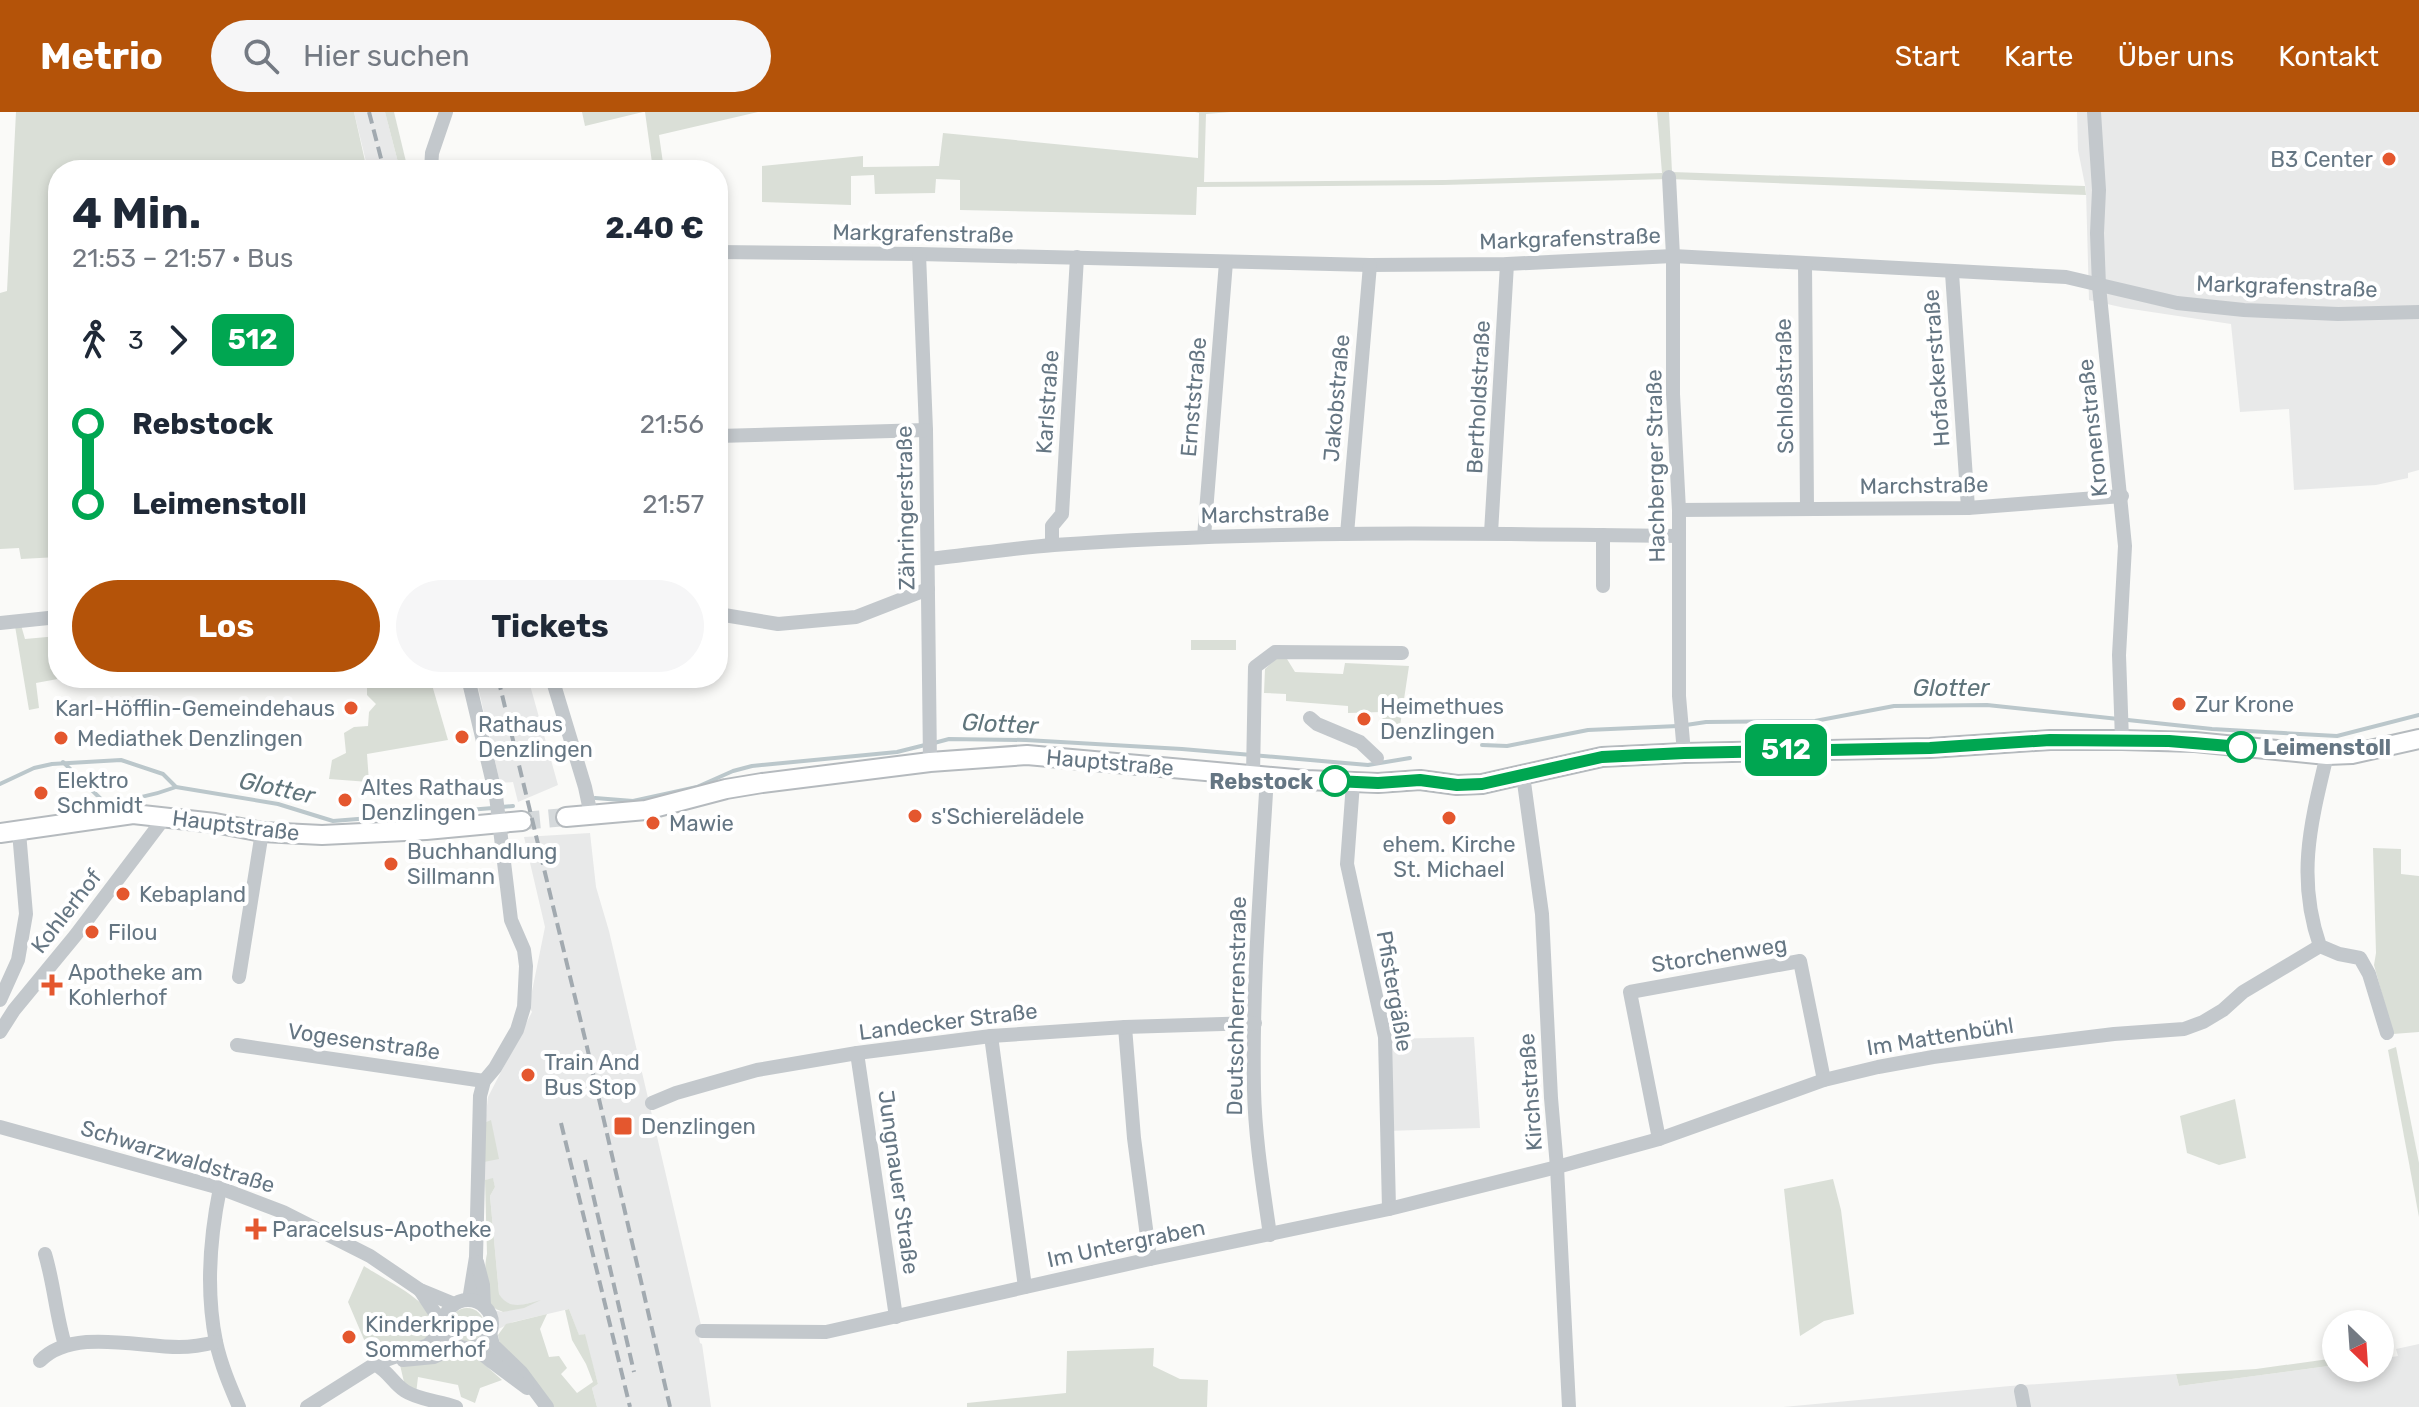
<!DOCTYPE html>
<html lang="de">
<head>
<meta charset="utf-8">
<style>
  :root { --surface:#fff; --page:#f6f6f7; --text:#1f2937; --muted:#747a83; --accent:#b45309 }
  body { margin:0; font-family:Rubik,sans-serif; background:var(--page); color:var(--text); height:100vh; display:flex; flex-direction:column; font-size:30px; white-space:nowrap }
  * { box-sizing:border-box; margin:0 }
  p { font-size:26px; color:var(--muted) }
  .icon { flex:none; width:44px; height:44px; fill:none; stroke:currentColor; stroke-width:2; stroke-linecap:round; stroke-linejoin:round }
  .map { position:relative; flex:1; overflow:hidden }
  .side { position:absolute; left:48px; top:48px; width:680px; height:528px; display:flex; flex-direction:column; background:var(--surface); border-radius:32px; box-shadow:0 4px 12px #0003 }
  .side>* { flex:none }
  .badge { padding:0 16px; border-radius:12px; font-size:28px; line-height:52px }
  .needle { width:52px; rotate:155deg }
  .tools { position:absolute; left:2322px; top:1198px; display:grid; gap:16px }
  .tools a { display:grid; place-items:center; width:72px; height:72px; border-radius:50%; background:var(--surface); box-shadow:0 4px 12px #0003; font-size:40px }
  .map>.badge { position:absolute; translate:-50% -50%; box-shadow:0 0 0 4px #fff }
  .legs { display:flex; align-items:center; gap:12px; height:88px; padding:0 24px; font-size:26px }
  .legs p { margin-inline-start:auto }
  .summary { display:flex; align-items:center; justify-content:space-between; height:136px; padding:0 24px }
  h1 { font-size:44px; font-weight:700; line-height:60px }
  .button { display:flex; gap:16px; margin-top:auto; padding:16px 24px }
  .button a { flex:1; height:92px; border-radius:48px; background:var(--accent); color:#fff; font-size:32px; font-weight:700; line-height:92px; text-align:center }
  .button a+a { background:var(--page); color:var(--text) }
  ul { padding:0 24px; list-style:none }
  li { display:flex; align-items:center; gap:28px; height:80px; font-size:30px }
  li i { display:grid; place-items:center; width:12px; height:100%; margin:0 10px; background:currentColor }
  li i::after { content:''; width:20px; height:20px; margin:-10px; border:6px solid; border-radius:50%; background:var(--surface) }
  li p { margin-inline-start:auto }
  li:first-child i { background:linear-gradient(#0000 50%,currentColor 0) }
  li:last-child i { background:linear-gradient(currentColor 50%,#0000 0) }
  header { display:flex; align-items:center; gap:48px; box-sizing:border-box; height:112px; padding:0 40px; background:var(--accent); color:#fff }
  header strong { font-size:38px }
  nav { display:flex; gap:44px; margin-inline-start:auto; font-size:28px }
  .search { width:560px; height:72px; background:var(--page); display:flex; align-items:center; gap:20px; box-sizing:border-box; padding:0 28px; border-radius:44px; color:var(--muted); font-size:30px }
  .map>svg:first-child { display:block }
  .built { fill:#e8e9e9 }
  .green { fill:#dadfd7 }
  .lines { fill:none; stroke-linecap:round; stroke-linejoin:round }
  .stream { stroke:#bbc7cb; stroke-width:4 }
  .major-tunnel { stroke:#d5d9db; stroke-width:18; stroke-dasharray:18 9; stroke-linecap:butt }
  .major-casing { stroke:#b5babe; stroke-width:22 }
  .minor { stroke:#c3c8cc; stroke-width:14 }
  .major { stroke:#fff; stroke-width:18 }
  .rail { stroke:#a2aab0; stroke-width:4; stroke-dasharray:12 6; stroke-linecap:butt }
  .line-1-casing { stroke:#fff; stroke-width:18 }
  .line-1 { stroke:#00a651; stroke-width:12 }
  .poi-dot { fill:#e4572e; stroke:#fff; stroke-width:3 }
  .stop-1-dot { fill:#fff; stroke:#00a651; stroke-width:4 }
  .labels { text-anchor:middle; stroke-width:8; stroke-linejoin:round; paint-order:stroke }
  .poi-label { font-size:22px; fill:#657683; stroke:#fff; text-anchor:start }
  .street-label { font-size:22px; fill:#657683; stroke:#fff }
  .stop-label { font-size:22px; font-weight:bold; fill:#657683; stroke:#fff; text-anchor:start }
  .water-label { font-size:24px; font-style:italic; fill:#60757c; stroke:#fff }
</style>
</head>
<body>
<header>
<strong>Metrio</strong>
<div class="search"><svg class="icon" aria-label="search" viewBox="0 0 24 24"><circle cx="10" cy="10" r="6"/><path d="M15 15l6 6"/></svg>Hier suchen</div>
<nav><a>Start</a><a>Karte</a><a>Über uns</a><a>Kontakt</a></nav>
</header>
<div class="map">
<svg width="2419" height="1295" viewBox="0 0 2419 1295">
  <rect width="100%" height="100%" fill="#fafaf8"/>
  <g class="built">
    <polygon points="354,0 385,0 400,58 368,58"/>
    <polygon points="2077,0 2419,0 2419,358 2408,361 2408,366 2376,373 2294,378 2289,297 2240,300 2231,212 2125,196 2089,188 2086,78 2078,38"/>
    <polygon points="476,566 528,566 558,673 518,690 513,670 500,671"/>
    <polygon points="590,721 596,775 609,819 701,1213 697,1215 700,1231 702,1232 711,1295 597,1295 592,1276 598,1272 584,1222 579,1224 569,1197 513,1210 490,1221 491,1208 486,1197 503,1200 534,1190 522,1193 510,1193 501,1187 499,1182 490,1084 495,1075 493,1067 485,1068 483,1031 488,985 532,900 529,894 545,815 524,725"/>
    <polygon points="1474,925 1480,1016 1387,1019 1385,927"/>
    <polygon points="2419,1232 2419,1295 1783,1295 2010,1274 2176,1262 2179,1274 2336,1253 2336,1256 2380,1256 2380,1247 2398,1244 2396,1237"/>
  </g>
  <g class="green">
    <polygon points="16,0 354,0 367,58 58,58 58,445 21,447 19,436 0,437 0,181 7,179"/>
    <polygon points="385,0 394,0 408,58 400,58"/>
    <polygon points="582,0 643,0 585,14"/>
    <polygon points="645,0 758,0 659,23 664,58 653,58"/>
    <polygon points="1195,0 1231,0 1206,2 1204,70 1445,68 1662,61 1657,0 1669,0 1672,60 2085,74 2086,83 1669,67 1442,73 1197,75 1196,103 960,98 960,68 936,67 935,81 875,82 874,63 851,64 851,93 762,90 762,54 863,44 863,55 939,54 943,21 1198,46 1199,1"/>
    <polygon points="21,513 25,527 58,524 58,566 63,566 36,571 39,596 29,598 15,514"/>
    <rect x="1191" y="528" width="45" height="10"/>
    <polygon points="1277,546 1287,547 1295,560 1343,562 1345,551 1409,554 1400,614 1383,613 1382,600 1348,601 1348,594 1286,589 1286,582 1264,581 1265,557"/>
    <polygon points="381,566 430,566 448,628 367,642 369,670 329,667 332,648 346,641 344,621 354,615 368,614 369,600 376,592 367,583 367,573 381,569"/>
    <polygon points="2373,736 2401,737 2401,762 2419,764 2419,920 2393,922 2374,853 2376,841"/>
    <polygon points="2396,935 2419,1051 2419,1105 2388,938"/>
    <polygon points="2235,987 2246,1046 2219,1053 2187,1041 2180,1004"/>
    <polygon points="491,1008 499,1047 484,1050 484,1011"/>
    <path d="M493 1066 495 1075 490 1084 499 1182C509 1199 525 1192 541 1188L524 1196 503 1200C499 1198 496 1198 492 1194 484 1186 484 1153 487 1142L485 1068Z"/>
    <polygon points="1833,1067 1841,1098 1854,1202 1824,1209 1800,1224 1784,1077"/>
    <path d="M364 1154C383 1167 432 1189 435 1213 424 1238 395 1239 371 1244L348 1190Z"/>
    <circle cx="467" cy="1213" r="17"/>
    <polygon points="569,1197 579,1223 585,1222 598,1272 592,1276 597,1295 554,1295 501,1237 498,1223 506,1212 547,1202 540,1217 549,1245 559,1244 567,1256 561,1262 577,1281 593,1270 586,1252 572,1228 565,1198"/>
    <polygon points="1154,1236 1153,1254 1180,1267 1208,1268 1207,1295 967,1295 967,1291 1066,1281 1067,1239"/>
    <polygon points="458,1243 477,1246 502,1268 480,1276 475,1291 461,1285 458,1273 418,1265 416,1282 404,1270 400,1253"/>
    <polygon points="2336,1246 2336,1253 2179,1274 2176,1262 2256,1257"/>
  </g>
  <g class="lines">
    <g class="stream">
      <polyline points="1686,613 1706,610 1815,609 1894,594 1987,593 2212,617 2337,624 2419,603"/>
      <polyline points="934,631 949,627 1026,628 1182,637 1368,653 1410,646"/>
      <polyline points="1482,633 1507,634 1588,618 1678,614"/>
      <path d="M63 650 103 689C129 689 152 684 176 675"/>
      <polyline points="0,672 34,656 52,652 121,648 163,662 176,675 278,692 333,709 493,696"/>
      <polyline points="595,686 633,689 697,675 733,659 752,654 897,640 925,633"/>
      <polyline points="501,695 513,694"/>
    </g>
    <polyline class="major-tunnel" points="522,709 566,705"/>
    <g class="major-casing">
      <g id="major">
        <polyline points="566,705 646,698 726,677 762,671 930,650 1027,643 1306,668 1378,671 1420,668 1457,673 1482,672 1602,645 1684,641 1930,636 2050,628 2122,628 2195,630 2327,643 2352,642 2419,627"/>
        <polyline points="0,721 133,702 215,711 262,720 322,723 426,718 522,709"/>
      </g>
    </g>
    <g class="minor">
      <polyline points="2094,0 2099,78 2097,121 2099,174 2125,434 2119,543 2122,628"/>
      <polyline points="431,58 432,41 446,0"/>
      <polyline points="1669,65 1673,144 1673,282 1679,398 1679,584 1684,641"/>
      <polyline points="718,140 919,142 1370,153 1507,152 1673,144 2066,165 2177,191 2244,198 2338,202 2419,200"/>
      <polyline points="919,142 926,318 930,650"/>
      <polyline points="1805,152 1807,396"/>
      <polyline points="1952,161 1968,396"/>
      <polyline points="718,324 926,318"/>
      <polyline points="1679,398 1968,396 2122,384"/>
      <polyline points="1491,421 1507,152"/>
      <polyline points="1347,422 1370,153"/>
      <polyline points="1204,425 1226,150"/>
      <polyline points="1052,433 1052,414 1062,402 1077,145"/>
      <path d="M928 447C970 443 1012 436 1054 433 1262 418 1471 421 1679 424"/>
      <polyline points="1603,474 1603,423"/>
      <polyline points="718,502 778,512 856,505 928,477"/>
      <polyline points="0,511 58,505"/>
      <polyline points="468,566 496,684 511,808 524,838 526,854 524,895 517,918 495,956 484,969 480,984 476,1145 469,1188"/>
      <polyline points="552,566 585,675 591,703"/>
      <polyline points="1310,606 1317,612 1360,630 1377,646"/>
      <path d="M2327 643C2311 710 2296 765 2320 834L2339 842 2360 846 2369 862 2387 921"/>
      <polyline points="1253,663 1255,555 1275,540 1402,541"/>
      <polyline points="1523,663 1542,802 1551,986 1557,1055 1569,1295"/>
      <path d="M1267 664C1261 768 1252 872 1254 977 1255 1026 1263 1074 1270 1123"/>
      <polyline points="1353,671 1347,752 1385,925 1389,1097"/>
      <polyline points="239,865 262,720"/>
      <polyline points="0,888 18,848 26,802 19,720"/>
      <polyline points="1125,915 1134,1026 1150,1147"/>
      <polyline points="0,920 14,898 75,824 165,705"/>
      <polyline points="991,924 1025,1175"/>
      <polyline points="237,933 484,969"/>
      <polyline points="857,941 896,1205"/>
      <polyline points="652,991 676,981 757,958 857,941 991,924 1125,915 1255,911"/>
      <polyline points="0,1015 220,1076 283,1100 370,1144 420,1178 454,1192"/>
      <polyline points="1659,1027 1630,880 1800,849 1824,968"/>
      <path d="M220 1076C210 1125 206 1181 216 1230 221 1253 230 1274 239 1295"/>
      <path d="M45 1142C54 1172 56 1203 65 1233"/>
      <polyline points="477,1150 483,1173 484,1194"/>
      <polyline points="420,1178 435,1201 444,1207"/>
      <circle cx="468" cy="1212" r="24"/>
      <polyline points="702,1219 826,1220 1150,1147 1389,1097 1557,1055 1659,1027 1824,968 1878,955 1933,945 2016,934 2114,922 2184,917 2203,910 2223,898 2243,880 2320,834"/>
      <polyline points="490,1221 493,1233 521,1260 547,1295"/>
      <polyline points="474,1235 492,1250 527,1276"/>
      <polyline points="403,1248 434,1245 458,1234"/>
      <path d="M40 1249C72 1216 137 1235 179 1235 192 1235 204 1233 216 1230"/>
      <path d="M375 1252C390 1261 393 1271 405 1279 419 1288 440 1289 456 1295"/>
      <polyline points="2021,1279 2024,1295"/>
      <polyline points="307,1295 375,1252 428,1233 444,1217"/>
    </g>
    <use href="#major" class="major"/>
    <g class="rail">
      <polyline points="369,0 384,58"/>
      <polyline points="498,566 587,935 670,1295"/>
      <polyline points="561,1011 630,1295"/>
      <polyline points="585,1048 634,1260"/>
    </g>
  </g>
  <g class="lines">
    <g class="line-1-casing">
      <polyline id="line-1" points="1335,669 1378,671 1420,668 1457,673 1482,672 1602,645 1684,641 1930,636 2050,628 2169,629 2241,635"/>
    </g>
    <use href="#line-1" class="line-1"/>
  </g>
  <g class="poi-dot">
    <circle cx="2389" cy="47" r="8"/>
    <circle cx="2179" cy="592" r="8"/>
    <circle cx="351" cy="596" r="8"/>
    <circle cx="1364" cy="607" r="8"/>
    <circle cx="462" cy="625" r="8"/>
    <circle cx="61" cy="626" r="8"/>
    <circle cx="41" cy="681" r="8"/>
    <circle cx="345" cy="688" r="8"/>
    <circle cx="915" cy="704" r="8"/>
    <circle cx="1449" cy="706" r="8"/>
    <circle cx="653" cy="711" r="8"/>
    <circle cx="391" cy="752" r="8"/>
    <circle cx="123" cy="782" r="8"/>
    <circle cx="92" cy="820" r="8"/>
    <path d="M48 861h8v8h8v8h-8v8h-8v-8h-8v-8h8z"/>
    <circle cx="528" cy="963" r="8"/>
    <rect x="613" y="1004" width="20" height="20" rx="4"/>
    <path d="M252 1105h8v8h8v8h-8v8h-8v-8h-8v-8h8z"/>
    <circle cx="349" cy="1225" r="8"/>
  </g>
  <g class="stop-1-dot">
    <circle cx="2241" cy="635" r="14"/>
    <circle cx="1335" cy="669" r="14"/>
  </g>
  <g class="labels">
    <g class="poi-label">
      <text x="2373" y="55" text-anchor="end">B3 Center</text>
      <text x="2195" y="600">Zur Krone</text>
      <text x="1380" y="602">Heimethues<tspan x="1380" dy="25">Denzlingen</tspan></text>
      <text x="335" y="604" text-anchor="end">Karl-Höfflin-Gemeindehaus</text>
      <text x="478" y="620">Rathaus<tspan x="478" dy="25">Denzlingen</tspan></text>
      <text x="77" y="634">Mediathek Denzlingen</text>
      <text x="57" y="676">Elektro<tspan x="57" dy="25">Schmidt</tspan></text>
      <text x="361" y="683">Altes Rathaus<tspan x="361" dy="25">Denzlingen</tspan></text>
      <text x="931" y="712">s'Schierelädele</text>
      <text x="669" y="719">Mawie</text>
      <text x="1449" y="740" text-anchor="middle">ehem. Kirche<tspan x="1449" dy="25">St. Michael</tspan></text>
      <text x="407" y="747">Buchhandlung<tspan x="407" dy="25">Sillmann</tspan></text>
      <text x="139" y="790">Kebapland</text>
      <text x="108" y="828">Filou</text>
      <text x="68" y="868">Apotheke am<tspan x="68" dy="25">Kohlerhof</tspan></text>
      <text x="544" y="958">Train And<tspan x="544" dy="25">Bus Stop</tspan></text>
      <text x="641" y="1022">Denzlingen</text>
      <text x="272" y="1125">Paracelsus-Apotheke</text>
      <text x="365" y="1220">Kinderkrippe<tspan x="365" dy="25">Sommerhof</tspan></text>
    </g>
    <g class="street-label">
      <text transform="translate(923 121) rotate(1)" y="8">Markgrafenstraße</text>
      <text transform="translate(1570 126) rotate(-2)" y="8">Markgrafenstraße</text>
      <text transform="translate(2287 174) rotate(2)" y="8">Markgrafenstraße</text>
      <text transform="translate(1936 256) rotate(-94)" y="8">Hofackerstraße</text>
      <text transform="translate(1784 274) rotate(-91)" y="8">Schloßstraße</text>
      <text transform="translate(1193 285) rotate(-85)" y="8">Ernststraße</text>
      <text transform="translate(1478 285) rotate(-87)" y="8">Bertholdstraße</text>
      <text transform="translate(1336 286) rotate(-85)" y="8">Jakobstraße</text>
      <text transform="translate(1047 290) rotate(-86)" y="8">Karlstraße</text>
      <text transform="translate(2092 316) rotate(-96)" y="8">Kronenstraße</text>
      <text transform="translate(1655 354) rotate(-91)" y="8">Hachberger Straße</text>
      <text transform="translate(1924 373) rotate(-1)" y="8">Marchstraße</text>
      <text transform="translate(905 396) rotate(-91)" y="8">Zähringerstraße</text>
      <text transform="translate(1265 402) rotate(-1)" y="8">Marchstraße</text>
      <text transform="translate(1110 650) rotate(5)" y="8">Hauptstraße</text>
      <text transform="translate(236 713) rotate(7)" y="8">Hauptstraße</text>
      <text transform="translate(66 799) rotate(-52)" y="8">Kohlerhof</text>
      <text transform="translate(1719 842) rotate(-9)" y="8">Storchenweg</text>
      <text transform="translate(1395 879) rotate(80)" y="8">Pfistergäßle</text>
      <text transform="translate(1236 894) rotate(-89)" y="8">Deutschherrenstraße</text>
      <text transform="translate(948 909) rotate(-7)" y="8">Landecker Straße</text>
      <text transform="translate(1940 924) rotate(-9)" y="8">Im Mattenbühl</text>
      <text transform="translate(364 929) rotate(8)" y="8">Vogesenstraße</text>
      <text transform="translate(1530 980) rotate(-94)" y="8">Kirchstraße</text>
      <text transform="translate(178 1044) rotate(17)" y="8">Schwarzwaldstraße</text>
      <text transform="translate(899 1070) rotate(82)" y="8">Jungnauer Straße</text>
      <text transform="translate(1126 1131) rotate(-12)" y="8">Im Untergraben</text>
    </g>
    <g class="stop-label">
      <text x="2263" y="643">Leimenstoll</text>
      <text x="1313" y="677" text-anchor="end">Rebstock</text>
    </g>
    <g class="water-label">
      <text x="1951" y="584">Glotter</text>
      <text transform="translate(1000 612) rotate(3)" y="8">Glotter</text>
      <text transform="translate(277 676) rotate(12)" y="8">Glotter</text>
    </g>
  </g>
</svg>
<div class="tools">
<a><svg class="needle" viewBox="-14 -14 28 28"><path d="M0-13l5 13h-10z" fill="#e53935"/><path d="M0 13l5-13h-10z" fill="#747a83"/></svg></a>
</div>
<b class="badge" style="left:1786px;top:638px;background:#00a651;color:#fff">512</b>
<section class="side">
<div class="summary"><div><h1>4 Min.</h1><p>21:53 – 21:57 · Bus</p></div><b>2.40 €</b></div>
<div class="legs"><svg class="icon" aria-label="walk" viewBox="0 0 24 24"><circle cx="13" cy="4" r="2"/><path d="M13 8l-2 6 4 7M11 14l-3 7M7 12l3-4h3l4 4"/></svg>3<svg class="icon" aria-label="forward" viewBox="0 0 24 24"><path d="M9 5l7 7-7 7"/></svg><b class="badge" style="background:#00a651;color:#fff">512</b></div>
<ul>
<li><i style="color:#00a651"></i><b>Rebstock</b><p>21:56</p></li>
<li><i style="color:#00a651"></i><b>Leimenstoll</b><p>21:57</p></li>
</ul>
<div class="button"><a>Los</a><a>Tickets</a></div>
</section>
</div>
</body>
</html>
